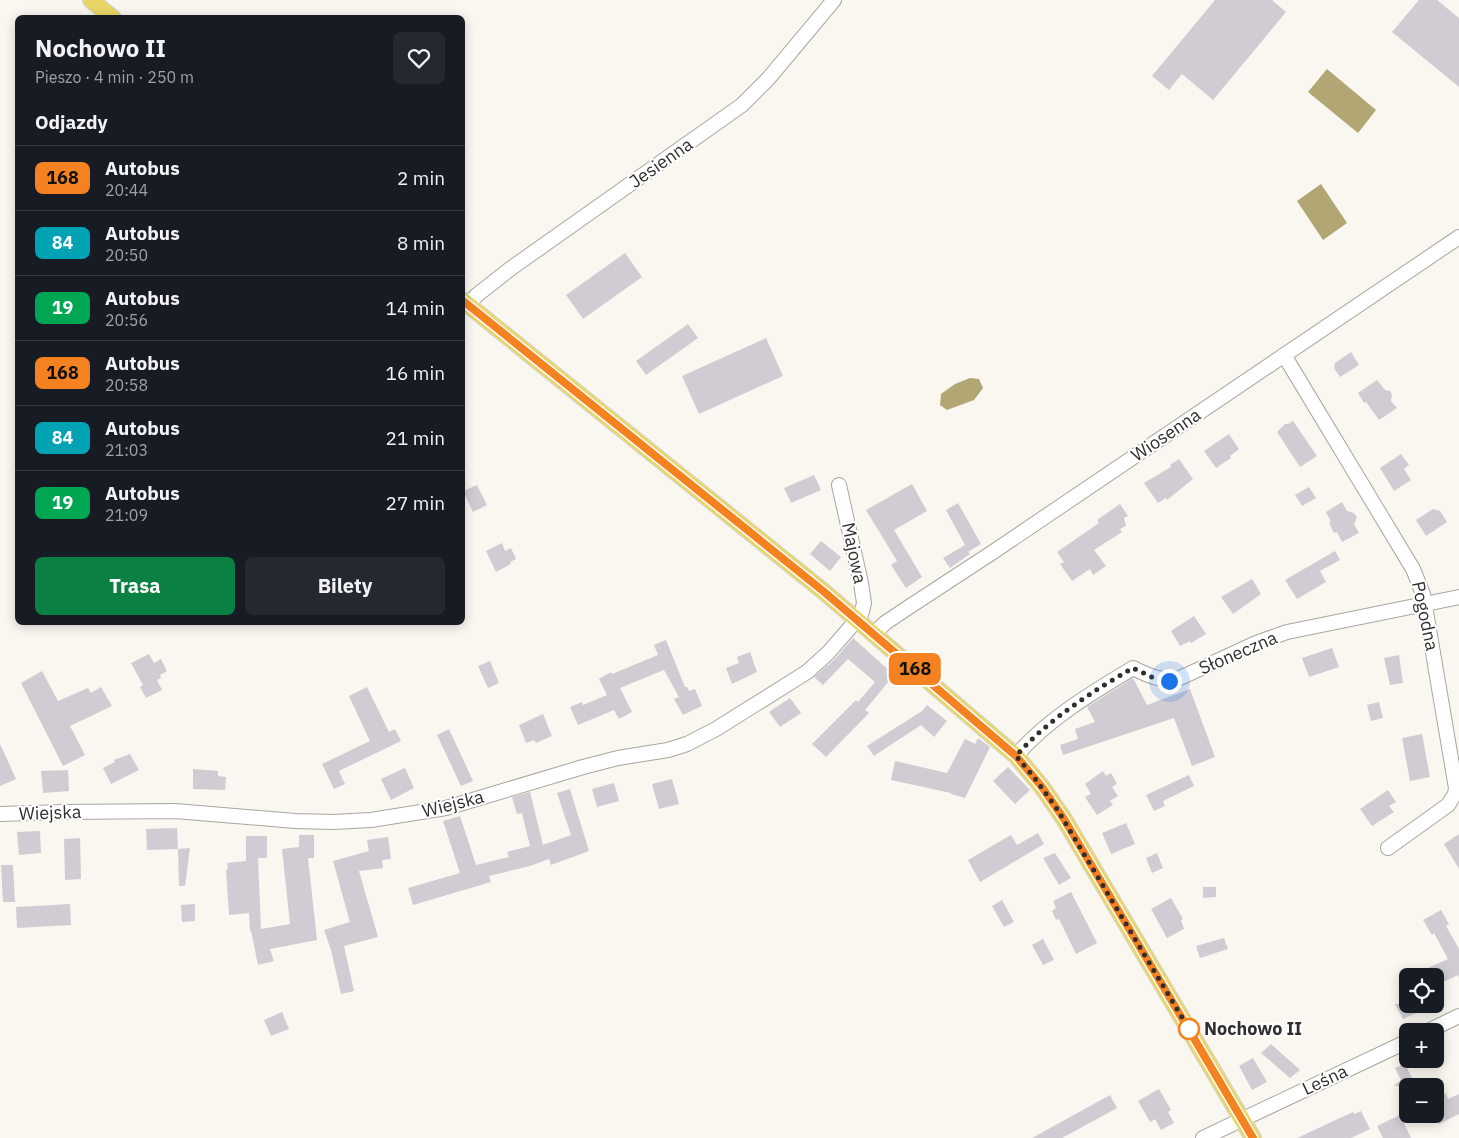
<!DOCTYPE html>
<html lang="pl">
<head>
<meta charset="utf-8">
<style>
  :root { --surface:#171b24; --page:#242831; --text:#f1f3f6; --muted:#9ea1a6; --line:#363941; --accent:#0b8043 }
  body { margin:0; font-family:"IBM Plex Sans",sans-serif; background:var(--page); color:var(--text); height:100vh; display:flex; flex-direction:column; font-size:19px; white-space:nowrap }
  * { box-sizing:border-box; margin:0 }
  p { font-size:16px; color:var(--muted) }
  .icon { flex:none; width:28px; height:28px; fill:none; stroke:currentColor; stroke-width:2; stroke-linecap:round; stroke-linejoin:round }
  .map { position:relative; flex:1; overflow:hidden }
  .sheet { position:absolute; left:15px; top:15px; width:450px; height:610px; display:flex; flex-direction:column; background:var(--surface); border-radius:8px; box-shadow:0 2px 12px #0003 }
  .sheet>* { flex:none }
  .badge { padding:0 10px; border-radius:8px; font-size:18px; line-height:32px }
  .fabs { position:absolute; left:1399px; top:968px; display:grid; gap:10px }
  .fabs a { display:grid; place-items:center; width:45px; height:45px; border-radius:8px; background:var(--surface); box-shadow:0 2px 12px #0003; font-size:25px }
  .you { position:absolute; width:25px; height:25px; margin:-12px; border:4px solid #fff; border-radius:50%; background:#1a73e8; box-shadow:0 0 0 8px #1a73e833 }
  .map>.badge { position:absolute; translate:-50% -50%; box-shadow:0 0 0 2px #fff }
  h2 { padding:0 20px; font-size:19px; line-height:45px }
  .round { display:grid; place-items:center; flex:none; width:52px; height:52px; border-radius:8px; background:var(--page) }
  .head { display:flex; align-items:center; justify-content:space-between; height:85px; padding:0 20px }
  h1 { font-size:24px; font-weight:700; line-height:38px }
  .button { display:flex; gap:10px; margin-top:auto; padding:10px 20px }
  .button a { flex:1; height:58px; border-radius:8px; background:var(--accent); color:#fff; font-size:20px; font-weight:700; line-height:58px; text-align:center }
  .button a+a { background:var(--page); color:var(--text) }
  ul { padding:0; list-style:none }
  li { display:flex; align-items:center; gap:15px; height:65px; padding:0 20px; border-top:1px solid var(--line) }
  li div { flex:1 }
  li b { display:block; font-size:19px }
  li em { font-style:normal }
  li .badge { min-width:55px; font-weight:700; text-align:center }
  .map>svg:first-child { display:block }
  .water { fill:#b2a674 }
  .building { fill:#d1ccd3 }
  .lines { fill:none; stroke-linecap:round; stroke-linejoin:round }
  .minor-casing { stroke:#a8a79f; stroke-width:16 }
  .major-casing { stroke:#d6d5d5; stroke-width:18 }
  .minor { stroke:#fff; stroke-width:14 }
  .major { stroke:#ead666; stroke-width:16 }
  .line-casing { stroke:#fff; stroke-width:11 }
  .line { stroke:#f58220; stroke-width:8 }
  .walk { stroke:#302f2c; stroke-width:5; stroke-dasharray:0 9 }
  .stop-dot { fill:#fff; stroke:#f58220; stroke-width:2.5 }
  .labels { text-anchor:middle; stroke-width:4; stroke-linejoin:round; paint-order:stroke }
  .street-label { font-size:18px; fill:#302f2c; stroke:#fff }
  .stop-label { font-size:18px; font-weight:bold; fill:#302f2c; stroke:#fff; text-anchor:start }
</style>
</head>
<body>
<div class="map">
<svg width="1459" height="1138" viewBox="0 0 1459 1138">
  <rect width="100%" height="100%" fill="#f9f7ef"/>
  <g class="water">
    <polygon points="1327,69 1376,110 1358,133 1308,92"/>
    <polygon points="1321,184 1347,223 1323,240 1297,201"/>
    <polygon points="970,378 979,379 983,388 974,400 947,410 940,405 941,394 955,384"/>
  </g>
  <g class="building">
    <polygon points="1215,0 1272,0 1286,12 1213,100 1182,74 1169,90 1152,76"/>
    <polygon points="1419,0 1437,0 1459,18 1459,87 1392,32"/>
    <polygon points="625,253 642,277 583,319 566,295"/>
    <polygon points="688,324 698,338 646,375 636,361"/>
    <polygon points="766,338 783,376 699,414 682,376"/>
    <polygon points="1351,352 1359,365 1340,377 1334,368 1335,363"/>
    <polygon points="1377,380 1385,390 1390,391 1392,395 1391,401 1397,408 1379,420 1366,402 1364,403 1358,393"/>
    <polygon points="1293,421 1317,456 1300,467 1277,432 1285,424 1288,424"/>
    <polygon points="1229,434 1239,449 1230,456 1231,458 1216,468 1204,451"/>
    <polygon points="1401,454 1409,465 1404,469 1411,480 1394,491 1380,468"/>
    <polygon points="1179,459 1193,479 1167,500 1166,498 1158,503 1144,483 1171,467 1170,465"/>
    <polygon points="814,475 821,490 791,503 784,488"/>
    <polygon points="912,484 927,511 894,530 922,577 906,588 891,565 897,561 866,510"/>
    <polygon points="477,485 487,505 473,512 463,491"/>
    <polygon points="1309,487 1316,498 1302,506 1295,495"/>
    <polygon points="1342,502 1347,511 1354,513 1357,517 1354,524 1359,533 1342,542 1337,532 1334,533 1329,523 1331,522 1326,512"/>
    <polygon points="958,503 981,544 968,552 970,554 950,568 943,558 965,545 946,510"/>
    <polygon points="1120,504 1128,516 1124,518 1126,526 1120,529 1122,532 1094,550 1106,566 1093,575 1090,569 1072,581 1060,564 1064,562 1057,552 1099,523 1097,520"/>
    <polygon points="1433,509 1440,511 1447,522 1426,536 1416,520"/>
    <polygon points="821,541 841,557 830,571 810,554"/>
    <polygon points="502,543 505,551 511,548 516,559 510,562 511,564 496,572 486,551"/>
    <polygon points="1335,551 1340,560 1320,571 1326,582 1297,599 1285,580"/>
    <polygon points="1252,579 1261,594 1233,614 1221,597"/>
    <polygon points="1194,616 1206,634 1191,643 1190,641 1180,646 1171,631"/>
    <polygon points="853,638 894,675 865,710 869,713 826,757 812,744 856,700 858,702 875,682 848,659 823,685 814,677 835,659"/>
    <polygon points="666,640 685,687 687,687 689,691 695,689 702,706 683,715 674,699 679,697 664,670 620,688 632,712 619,719 614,710 578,725 570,707 582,702 583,705 607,695 599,679 611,672 612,674 658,655 654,645"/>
    <polygon points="1332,648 1339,667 1309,677 1302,658"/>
    <polygon points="750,652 757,672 732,684 726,668 739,663 737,657"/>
    <polygon points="149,654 154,663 161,659 167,671 160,675 161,678 157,680 162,690 146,698 140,687 143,685 131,663"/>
    <polygon points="1399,655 1403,683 1390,685 1384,658"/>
    <polygon points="490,661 499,683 488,688 478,666"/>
    <polygon points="42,671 58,701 88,688 91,693 101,687 112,706 70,726 85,755 63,766 21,683"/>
    <polygon points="1133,678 1147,705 1190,689 1215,757 1192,766 1174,718 1063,755 1060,745 1078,739 1075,729 1095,722 1087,707"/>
    <polygon points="367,687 389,732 395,729 401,741 339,771 345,784 334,789 322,764 370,741 349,696"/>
    <polygon points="790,698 801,713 780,727 769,712"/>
    <polygon points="1379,702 1383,718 1371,721 1367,705"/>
    <polygon points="927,705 947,721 934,737 921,725 874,756 867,746 922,711"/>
    <polygon points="543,714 552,736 536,743 534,740 526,743 519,725"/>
    <polygon points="449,729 473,781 461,786 437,735"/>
    <polygon points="1422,734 1430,777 1410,781 1402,738"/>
    <polygon points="978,738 990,747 965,798 951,794 951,793 891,780 895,761 947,773 965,739 975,744"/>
    <polygon points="0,744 16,779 0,786"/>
    <polygon points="130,754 139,770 111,784 103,768 115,762 114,760"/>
    <polygon points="1008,767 1030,790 1015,804 993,781"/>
    <polygon points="405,768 414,788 391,800 381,779"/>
    <polygon points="193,769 218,771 218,776 226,777 225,790 193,789"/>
    <polygon points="68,770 69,791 43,793 41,771"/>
    <polygon points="1103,771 1106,776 1111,773 1117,784 1112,787 1118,796 1110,801 1113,805 1097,815 1085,797 1091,794 1085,784"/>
    <polygon points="1189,775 1194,786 1163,801 1165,806 1154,811 1146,795"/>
    <polygon points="672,779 679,804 659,809 652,784"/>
    <polygon points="614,783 619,801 597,807 592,789"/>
    <polygon points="570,789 589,851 551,865 549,859 530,866 489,876 491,882 413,905 408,888 460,873 443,821 460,816 476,865 509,857 507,852 530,846 522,813 517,814 512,797 530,792 543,845 571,835 557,793"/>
    <polygon points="1388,790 1396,802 1389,806 1394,812 1372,826 1360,809"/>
    <polygon points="1126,823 1135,844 1111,854 1102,833"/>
    <polygon points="177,828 178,849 147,850 146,829"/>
    <polygon points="40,831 41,853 19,855 17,832"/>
    <polygon points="1038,833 1044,844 980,882 968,860 1011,835 1017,845"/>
    <polygon points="1459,834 1459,869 1444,844"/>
    <polygon points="299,835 314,835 314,858 308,858 317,940 270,949 274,961 258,965 251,931 250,931 249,913 229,915 226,870 228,869 227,863 246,861 246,836 267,836 267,858 258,858 261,929 290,924 282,849 299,847"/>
    <polygon points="388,837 391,859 382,860 383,868 359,871 378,937 344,946 354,991 341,994 331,950 324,930 350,922 333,861 369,851 367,840"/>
    <polygon points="80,838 81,879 65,880 64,839"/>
    <polygon points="190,848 185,886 179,886 178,849"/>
    <polygon points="1055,853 1071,878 1059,885 1043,858"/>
    <polygon points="1157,853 1163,868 1152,873 1146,858"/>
    <polygon points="1,865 13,865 15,902 3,902"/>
    <polygon points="1203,887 1216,887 1216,897 1203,898"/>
    <polygon points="1071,892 1097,943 1076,954 1059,919 1056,920 1052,911 1056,908 1053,901"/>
    <polygon points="1171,898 1183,919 1181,920 1184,929 1167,938 1151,909"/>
    <polygon points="1002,900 1014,922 1004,927 992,906"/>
    <polygon points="70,904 71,925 17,928 16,907"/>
    <polygon points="195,904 195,921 182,922 181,905"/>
    <polygon points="1441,910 1449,924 1446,926 1459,949 1459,978 1458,975 1435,986 1435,976 1410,976 1448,959 1434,933 1432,935 1423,920"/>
    <polygon points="1224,938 1228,949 1200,958 1196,946"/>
    <polygon points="1043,939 1054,960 1043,965 1032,945"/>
    <polygon points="1395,1004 1436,1004 1403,1019"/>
    <polygon points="282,1012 289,1029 271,1036 264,1020"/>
    <polygon points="1271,1044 1300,1070 1290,1078 1261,1053"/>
    <polygon points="1253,1058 1267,1082 1252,1090 1239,1066"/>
    <polygon points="1405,1064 1416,1086 1394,1086 1401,1080 1395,1068"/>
    <polygon points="1159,1089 1171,1110 1168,1112 1174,1123 1161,1130 1155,1119 1150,1122 1138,1101"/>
    <polygon points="1446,1093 1448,1099 1459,1094 1459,1114 1439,1124 1435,1116 1435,1098"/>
    <polygon points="1110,1095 1117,1108 1062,1138 1032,1138"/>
    <polygon points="1361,1111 1370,1129 1351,1138 1297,1138 1353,1112 1354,1114"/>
    <polygon points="1400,1115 1411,1138 1383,1138 1377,1126"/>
  </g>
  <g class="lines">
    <g class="minor-casing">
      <g id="minor">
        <polyline points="468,304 477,295 510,269 742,105 768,79 834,0"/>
        <polyline points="1284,355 1413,569 1423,594 1456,788 1455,794 1448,805 1388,848"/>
        <polyline points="874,634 885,623 912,605 993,552 1459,237"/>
        <path d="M1016 756C1046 720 1093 692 1133 668 1149 676 1162 682 1180 678L1256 643 1287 632 1459 597"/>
        <polyline points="0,814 63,812 175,811 295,821 333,822 371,820 446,808 583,767 618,758 668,750 687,744 716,729 807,672 828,653 861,615 864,603 861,583 839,485"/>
        <polyline points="1428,1031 1459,1016"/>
        <polyline points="1203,1138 1408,1041"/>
      </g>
    </g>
    <g class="major-casing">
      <g id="major">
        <polyline points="91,0 113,18"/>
        <polyline points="462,300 823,591 1016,756 1042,787 1064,819 1253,1138"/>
      </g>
    </g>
    <use href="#minor" class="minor"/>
    <use href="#major" class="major"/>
  </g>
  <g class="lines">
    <g class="line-casing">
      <polyline id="line" points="462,300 823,591 1016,756 1042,787 1064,819 1253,1138"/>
    </g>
    <use href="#line" class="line"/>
    <path class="walk" d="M1169 681 1156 679 1133 668C1093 691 1046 721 1016 756L1034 777 1057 809 1189 1029"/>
  </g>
  <circle class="stop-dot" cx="1189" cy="1029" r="10"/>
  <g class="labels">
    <g class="street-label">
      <text transform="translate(661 163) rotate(-35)" y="6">Jesienna</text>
      <text transform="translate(1166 435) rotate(-34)" y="6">Wiosenna</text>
      <text transform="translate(854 553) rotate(78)" y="6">Majowa</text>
      <text transform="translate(1425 616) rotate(78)" y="6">Pogodna</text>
      <text transform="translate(1238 653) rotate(-23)" y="6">Słoneczna</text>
      <text transform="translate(453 804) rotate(-14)" y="6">Wiejska</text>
      <text transform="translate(50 813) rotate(-2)" y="6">Wiejska</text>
      <text transform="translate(1325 1080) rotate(-25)" y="6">Leśna</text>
    </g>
    <g class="stop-label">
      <text x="1204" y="1035">Nochowo II</text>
    </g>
  </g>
</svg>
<div class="fabs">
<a><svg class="icon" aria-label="locate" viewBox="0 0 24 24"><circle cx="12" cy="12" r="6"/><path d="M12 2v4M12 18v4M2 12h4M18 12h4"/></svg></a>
<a>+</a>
<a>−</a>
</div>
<div class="you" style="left:1169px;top:681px"></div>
<b class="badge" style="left:915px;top:669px;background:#f58220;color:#111">168</b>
<section class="sheet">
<div class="head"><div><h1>Nochowo II</h1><p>Pieszo · 4 min · 250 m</p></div><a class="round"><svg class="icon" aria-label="heart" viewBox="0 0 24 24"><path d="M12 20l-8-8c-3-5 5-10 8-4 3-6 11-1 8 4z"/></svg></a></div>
<h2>Odjazdy</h2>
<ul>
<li><span class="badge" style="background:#f58220;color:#111">168</span><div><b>Autobus</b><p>20:44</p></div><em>2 min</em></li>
<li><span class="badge" style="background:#00a3b4;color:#fff">84</span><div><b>Autobus</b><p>20:50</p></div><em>8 min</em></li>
<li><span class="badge" style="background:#00a651;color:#fff">19</span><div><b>Autobus</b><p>20:56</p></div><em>14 min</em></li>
<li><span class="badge" style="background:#f58220;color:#111">168</span><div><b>Autobus</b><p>20:58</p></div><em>16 min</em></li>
<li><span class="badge" style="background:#00a3b4;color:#fff">84</span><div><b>Autobus</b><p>21:03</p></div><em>21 min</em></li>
<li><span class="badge" style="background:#00a651;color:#fff">19</span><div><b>Autobus</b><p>21:09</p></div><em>27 min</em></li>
</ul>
<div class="button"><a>Trasa</a><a>Bilety</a></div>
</section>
</div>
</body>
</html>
